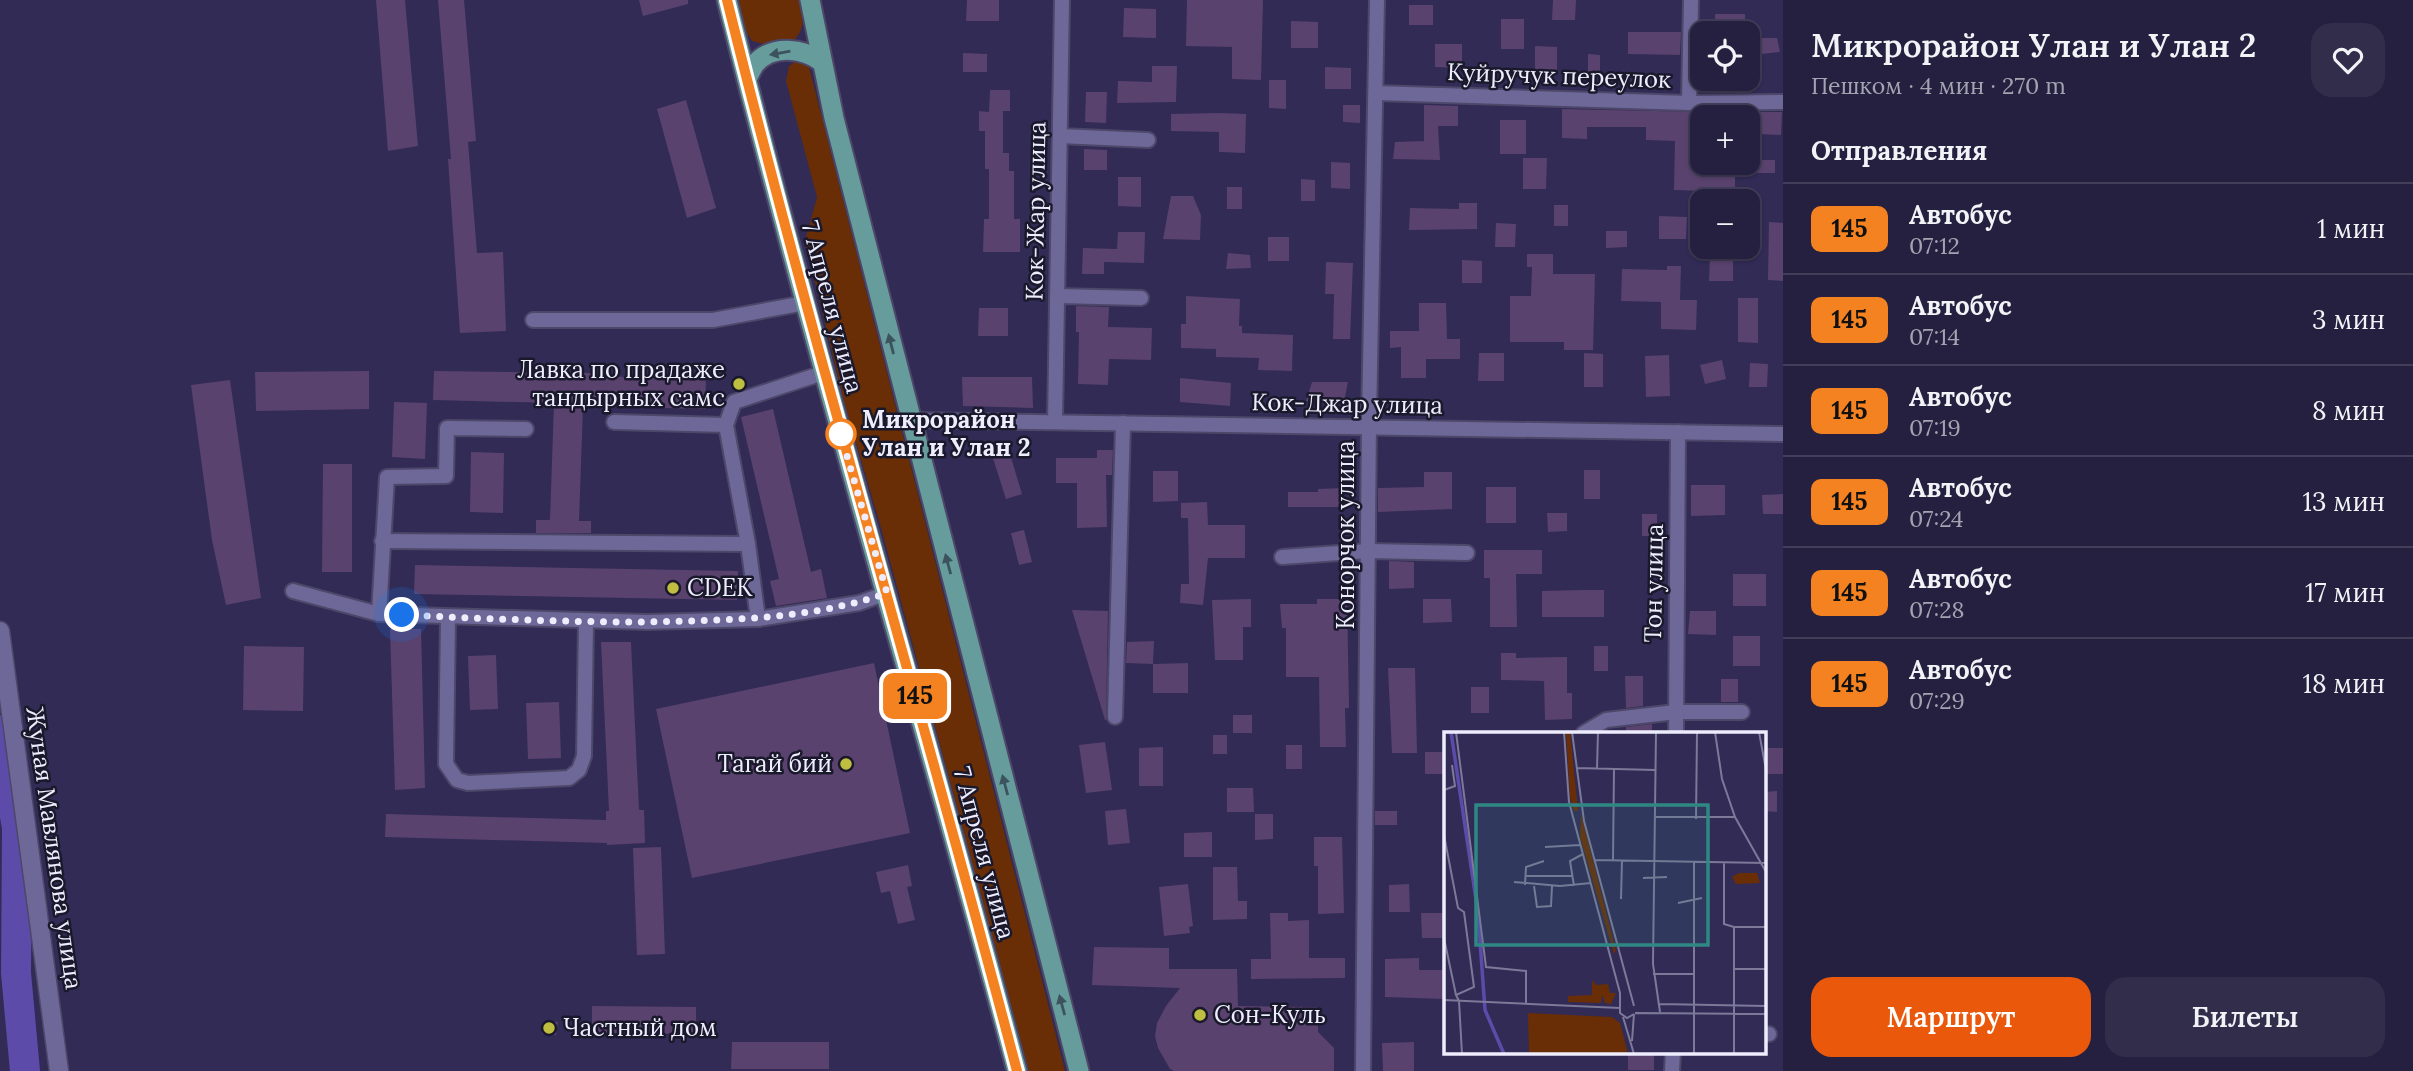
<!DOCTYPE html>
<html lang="ru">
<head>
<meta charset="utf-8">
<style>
  :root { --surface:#252040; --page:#312d4b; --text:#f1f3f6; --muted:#a3a3b1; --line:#423e59; --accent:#ea580c }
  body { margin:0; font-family:Lora,serif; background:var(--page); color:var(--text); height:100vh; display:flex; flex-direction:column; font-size:26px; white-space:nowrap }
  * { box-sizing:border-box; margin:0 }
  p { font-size:23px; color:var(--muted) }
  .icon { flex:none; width:38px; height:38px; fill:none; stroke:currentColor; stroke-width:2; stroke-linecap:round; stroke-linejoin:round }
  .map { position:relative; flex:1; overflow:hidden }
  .panel { display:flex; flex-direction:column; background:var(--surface); width:630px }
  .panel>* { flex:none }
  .badge { padding:0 14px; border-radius:10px; font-size:24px; line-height:46px }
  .fabs { position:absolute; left:1690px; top:21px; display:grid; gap:14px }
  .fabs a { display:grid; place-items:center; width:70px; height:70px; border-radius:14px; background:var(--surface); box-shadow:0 2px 5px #0004,0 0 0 2px var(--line); font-size:35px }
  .you { position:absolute; width:35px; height:35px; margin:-18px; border:5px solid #fff; border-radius:50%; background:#1a73e8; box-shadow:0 0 0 10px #1a73e833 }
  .map>.badge { position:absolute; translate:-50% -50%; box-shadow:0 0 0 4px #fff }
  h2 { padding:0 28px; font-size:26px; line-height:63px }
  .round { display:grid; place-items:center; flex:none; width:74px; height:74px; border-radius:21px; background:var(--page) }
  .head { display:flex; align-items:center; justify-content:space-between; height:119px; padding:0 28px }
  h1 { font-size:33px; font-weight:600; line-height:52px }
  .action { display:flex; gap:14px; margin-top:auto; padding:14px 28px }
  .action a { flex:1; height:80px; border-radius:21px; background:var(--accent); color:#fff; font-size:28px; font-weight:600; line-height:80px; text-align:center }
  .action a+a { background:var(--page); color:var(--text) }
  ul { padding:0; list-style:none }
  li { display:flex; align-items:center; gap:21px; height:91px; padding:0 28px; border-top:2px solid var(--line) }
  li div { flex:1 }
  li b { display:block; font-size:26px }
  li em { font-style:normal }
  li .badge { min-width:77px; font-weight:700; text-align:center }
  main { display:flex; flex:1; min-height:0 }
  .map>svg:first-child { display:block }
  .green { fill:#692e06 }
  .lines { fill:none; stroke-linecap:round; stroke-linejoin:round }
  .river { stroke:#5c4ba9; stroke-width:30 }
  .building { fill:#59426d }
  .minor-casing { stroke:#4d4769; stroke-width:18 }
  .tertiary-casing { stroke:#4d4769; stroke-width:21 }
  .primary-casing { stroke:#4d4769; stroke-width:23 }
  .minor { stroke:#6d6898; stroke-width:14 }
  .tertiary { stroke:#6d6898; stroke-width:18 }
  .primary { stroke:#669c9b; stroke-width:19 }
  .oneway { fill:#3c535d }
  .line-casing { stroke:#fff; stroke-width:16 }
  .line { stroke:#f58220; stroke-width:10 }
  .walk { stroke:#eeedfe; stroke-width:7; stroke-dasharray:0 12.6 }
  .poi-dot { fill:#c0be40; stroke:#1a182b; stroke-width:2.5 }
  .stop-dot { fill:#fff; stroke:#f58220; stroke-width:3.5 }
  .labels { text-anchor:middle; stroke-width:5; stroke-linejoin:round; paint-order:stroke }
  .street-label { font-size:24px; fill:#eeedfe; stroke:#1a182b }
  .poi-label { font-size:24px; fill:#eeedfe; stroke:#1a182b; text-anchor:start }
  .stop-label { font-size:24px; font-weight:bold; fill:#eeedfe; stroke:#1a182b; text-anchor:start }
  .inset-river { fill:none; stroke:#5c4ba9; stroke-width:3.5 }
  .inset-road { fill:none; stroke:#7d7999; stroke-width:2 }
  .view { fill:#308884; fill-opacity:0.15; stroke:#308884; stroke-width:3.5 }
  .inset-edge { fill:none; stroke:#eeedfe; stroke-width:3.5 }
</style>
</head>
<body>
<main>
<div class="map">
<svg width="1783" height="1071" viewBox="0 0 1783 1071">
  <rect width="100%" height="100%" fill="#312b56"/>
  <g class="green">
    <path d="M739 0H799C803 22 807 29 789 45H768L752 41 745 30Z"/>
    <polygon points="798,60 809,67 1065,1071 1029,1071 881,528 845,405 805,241 817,197 786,81 789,66"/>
  </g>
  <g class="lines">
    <polyline class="river" points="0,730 17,828 16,973 25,1071"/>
  </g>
  <g class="building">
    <polygon points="376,0 405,0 418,146 388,151"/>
    <polygon points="438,0 464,0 476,141 468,142 477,253 503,252 506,331 460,333 448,159 451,159"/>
    <polygon points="639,0 688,0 688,4 643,16"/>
    <polygon points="967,0 999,0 999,21 966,21"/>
    <polygon points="1187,0 1263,0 1261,80 1232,79 1232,47 1186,46"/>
    <polygon points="1553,0 1576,0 1575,20 1552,20"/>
    <rect x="1409" y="5" width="24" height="20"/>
    <polygon points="1124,8 1156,9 1156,38 1123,37"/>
    <rect x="1715" y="14" width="30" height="19"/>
    <rect x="1501" y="19" width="23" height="30"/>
    <polygon points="1291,21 1318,22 1318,48 1291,48"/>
    <polygon points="1628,32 1681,32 1680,55 1628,54"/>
    <polygon points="1753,38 1777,38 1780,52 1751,55"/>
    <polygon points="1435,44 1462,44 1462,68 1435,67"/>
    <polygon points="1535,46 1557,47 1557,72 1535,72"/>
    <polygon points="963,53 987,54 987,72 963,72"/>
    <polygon points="1588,54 1600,55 1600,76 1588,75"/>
    <polygon points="1152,66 1177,66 1176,102 1117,103 1118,81 1152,82"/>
    <polygon points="1325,67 1351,68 1351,89 1325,89"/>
    <polygon points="1269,80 1286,80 1286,109 1269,108"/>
    <polygon points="990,90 1010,90 1010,111 1003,111 1003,153 1009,153 1009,171 1014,171 1014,219 1020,219 1020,252 983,252 984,219 989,219 989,169 985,169 985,131 979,131 979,111 989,112"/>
    <polygon points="1086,92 1107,92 1106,123 1085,122"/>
    <polygon points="686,100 716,208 687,218 657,109"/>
    <polygon points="1343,105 1360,105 1360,123 1343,122"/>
    <polygon points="1424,105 1458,106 1458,126 1438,126 1440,160 1393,159 1395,142 1424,141"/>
    <polygon points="1562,109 1703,112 1703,165 1706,165 1706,167 1735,168 1735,192 1674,190 1675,141 1646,140 1646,127 1587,127 1587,139 1562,138"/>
    <polygon points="1758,112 1782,112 1781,135 1758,134"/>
    <polygon points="1220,113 1246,114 1245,153 1219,152 1219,132 1171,131 1171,114"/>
    <rect x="1500" y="120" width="26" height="34"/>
    <polygon points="1084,149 1107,150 1107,170 1084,170"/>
    <polygon points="1523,158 1547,158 1546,189 1523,189"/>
    <rect x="1748" y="160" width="27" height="13"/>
    <polygon points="1331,162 1350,163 1350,189 1331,188"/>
    <polygon points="1118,177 1141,177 1141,207 1118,206"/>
    <polygon points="1301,179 1315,180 1315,201 1301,201"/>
    <rect x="1227" y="187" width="15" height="22"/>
    <polygon points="1171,196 1193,196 1201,215 1200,240 1163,239"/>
    <polygon points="1459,203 1477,203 1477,229 1409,230 1410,208 1459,209"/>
    <rect x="1554" y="205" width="14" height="21"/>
    <polygon points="1659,216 1687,217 1686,239 1659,239"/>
    <polygon points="1769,222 1783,223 1783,281 1768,280"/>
    <polygon points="1496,223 1516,224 1515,247 1495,247"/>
    <polygon points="1606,231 1627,231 1627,247 1606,248"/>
    <polygon points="1118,232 1145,232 1144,263 1104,262 1104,274 1082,274 1083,248 1117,249"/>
    <rect x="1268" y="237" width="21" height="24"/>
    <polygon points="1715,247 1733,247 1733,281 1709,281 1710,256 1714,256"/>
    <polygon points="1228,253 1250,255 1251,268 1226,269"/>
    <polygon points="1527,254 1553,254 1553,274 1595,274 1593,350 1564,350 1564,342 1510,342 1510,296 1531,296 1532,267 1527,267"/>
    <polygon points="1462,260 1482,261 1482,283 1462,283"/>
    <polygon points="1326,262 1353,263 1350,339 1333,339 1334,294 1325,294"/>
    <polygon points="1667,266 1681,266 1680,300 1697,300 1696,330 1661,329 1661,302 1621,301 1622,269 1667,270"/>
    <polygon points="1186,296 1240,299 1239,326 1242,326 1242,333 1293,335 1292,371 1258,370 1259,358 1216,357 1216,349 1181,348 1181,324 1186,324"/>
    <polygon points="1738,298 1758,298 1758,343 1738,342"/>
    <polygon points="1419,303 1446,303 1447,339 1460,339 1460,359 1426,359 1426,378 1401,378 1401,347 1390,348 1390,331 1419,331"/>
    <polygon points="1076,306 1109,307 1108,327 1152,328 1151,360 1109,359 1108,385 1078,384 1079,332 1076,332"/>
    <polygon points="979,308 1008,308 1008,336 978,336"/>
    <polygon points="1479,353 1504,353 1504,381 1478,381"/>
    <polygon points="1584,353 1603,354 1603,387 1584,387"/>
    <polygon points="1669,355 1670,396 1646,397 1645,356"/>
    <polygon points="1722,360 1726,379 1705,384 1700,365"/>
    <polygon points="1750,363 1768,364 1767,387 1749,387"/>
    <polygon points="369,371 369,409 256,411 255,372"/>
    <polygon points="434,371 592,373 592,376 706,379 705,409 583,406 579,521 591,521 591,533 536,533 536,520 550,520 554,403 433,400"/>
    <polygon points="962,377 1032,377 1033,408 963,406"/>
    <polygon points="1180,378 1231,383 1230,406 1180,402"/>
    <polygon points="230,380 261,598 226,605 212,540 191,385"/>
    <polygon points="1312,382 1348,382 1344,402 1306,401"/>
    <polygon points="394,402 427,403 425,459 392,457"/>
    <polygon points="773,409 811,572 821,569 827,598 776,606 770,581 779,579 741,417"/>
    <polygon points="1007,444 1022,494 1006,499 990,449"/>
    <polygon points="1097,450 1113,450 1112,475 1106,475 1107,527 1077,528 1077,483 1056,483 1056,458 1097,458"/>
    <polygon points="471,452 504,453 503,513 470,512"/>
    <polygon points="323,464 352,464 352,572 322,572"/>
    <rect x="1584" y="470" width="16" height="29"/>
    <polygon points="1153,471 1178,471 1178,501 1153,502"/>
    <polygon points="1424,472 1452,472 1452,509 1378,512 1378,488 1424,487"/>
    <polygon points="1691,485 1725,485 1725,515 1691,516"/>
    <rect x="1486" y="487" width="30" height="36"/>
    <polygon points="1343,488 1344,507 1288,507 1288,492 1318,492 1318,489"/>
    <polygon points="1783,494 1783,514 1763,514 1762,495"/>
    <polygon points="1207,502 1208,525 1245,525 1245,558 1208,558 1203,605 1180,603 1181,584 1189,584 1188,518 1181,518 1181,503"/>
    <polygon points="1547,513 1567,513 1567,531 1548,532"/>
    <rect x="1642" y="514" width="15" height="22"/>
    <polygon points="1024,530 1032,562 1019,565 1011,533"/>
    <polygon points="1484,550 1542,550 1542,574 1516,574 1517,627 1490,627 1490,578 1484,578"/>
    <polygon points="1389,561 1414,562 1414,588 1389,589"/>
    <polygon points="415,565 738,571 737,600 414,594"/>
    <rect x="1733" y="574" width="33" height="32"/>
    <polygon points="1583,590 1604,590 1604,617 1542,617 1542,591"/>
    <polygon points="1251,599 1251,627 1243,627 1243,660 1215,660 1212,600"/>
    <polygon points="1317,599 1347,599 1349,708 1345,708 1346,747 1320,747 1319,677 1286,677 1286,628 1282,628 1280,604 1317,604"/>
    <polygon points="1423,599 1451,599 1452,622 1423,623"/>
    <polygon points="1072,610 1108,611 1106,720 1105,720"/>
    <polygon points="1690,611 1716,611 1716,635 1688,634"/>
    <polygon points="390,629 421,629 425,788 395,790"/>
    <rect x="1733" y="636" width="27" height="30"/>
    <polygon points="1154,641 1153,664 1126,663 1127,642"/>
    <polygon points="601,642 631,642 639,810 644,810 645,843 607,845 607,843 385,837 386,814 606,820 606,811 609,811"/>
    <polygon points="244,646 304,647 303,711 243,710"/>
    <rect x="1594" y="646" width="14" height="25"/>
    <polygon points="1501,653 1516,653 1516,658 1567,657 1567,693 1572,693 1572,719 1545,720 1544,681 1501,680"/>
    <polygon points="496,655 498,709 470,710 468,656"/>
    <polygon points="874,663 910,833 692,878 656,709"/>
    <polygon points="1188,663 1188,693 1153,693 1153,664"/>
    <polygon points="1388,668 1415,668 1417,753 1392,753"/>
    <polygon points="1625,676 1643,676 1643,706 1626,708"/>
    <rect x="1721" y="679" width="17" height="23"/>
    <rect x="1471" y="687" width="18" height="26"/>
    <polygon points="559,702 561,758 528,759 526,703"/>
    <rect x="1233" y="715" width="19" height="18"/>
    <polygon points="1652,724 1652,733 1626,733 1626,727"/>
    <rect x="1213" y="735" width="14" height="19"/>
    <polygon points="1105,742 1112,790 1086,793 1079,745"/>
    <rect x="1286" y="745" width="16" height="24"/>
    <polygon points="1163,747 1163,786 1139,786 1139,748"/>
    <rect x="1765" y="748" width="18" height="26"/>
    <rect x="1425" y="752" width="20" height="22"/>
    <polygon points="1227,788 1253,788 1254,812 1227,812"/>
    <polygon points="1777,791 1777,812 1764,811 1764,792"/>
    <polygon points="1126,809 1130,843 1108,845 1105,811"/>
    <rect x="1375" y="811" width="22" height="14"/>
    <polygon points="1255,814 1273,814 1273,839 1255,840"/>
    <polygon points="1212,832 1212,857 1184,857 1184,833"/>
    <polygon points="1314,837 1342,837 1344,913 1318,914 1318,866 1314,866"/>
    <polygon points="661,847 665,954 637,955 633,848"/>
    <polygon points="908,865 912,886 907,887 915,920 898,924 890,891 881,893 876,872"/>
    <polygon points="1213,867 1237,867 1238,901 1247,901 1247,919 1213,920"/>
    <polygon points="1188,884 1193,926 1189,927 1190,933 1164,936 1159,887"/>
    <polygon points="1409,884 1410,912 1389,912 1389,885"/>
    <polygon points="1270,913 1288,913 1288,921 1309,920 1309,958 1345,958 1345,978 1251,979 1251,959 1271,959"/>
    <polygon points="1421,913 1445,913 1445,938 1422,938"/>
    <polygon points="1094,947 1169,948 1169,969 1237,969 1238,1006 1318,1007 1318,1032 1334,1048 1334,1071 1174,1071 1170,1069 1158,1048 1155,1036 1157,1023 1166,1006 1180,988 1092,985"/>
    <polygon points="1419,958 1419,970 1445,970 1445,999 1385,997 1385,959"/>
    <polygon points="592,1006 696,1007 696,1034 592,1033"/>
    <polygon points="543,1022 558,1022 556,1035 542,1034"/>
    <polygon points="732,1042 829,1042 829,1069 731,1069"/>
    <polygon points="1414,1042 1414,1071 1383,1071 1382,1043"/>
    <rect x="1628" y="1052" width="26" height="18"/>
  </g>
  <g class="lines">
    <g class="minor-casing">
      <g id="minor">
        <polyline points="1376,93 1689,103 1783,102"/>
        <polyline points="1689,103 1691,0"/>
        <polyline points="1060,136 1148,140"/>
        <polyline points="1057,296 1141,298"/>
        <polyline points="533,320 713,320 805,303"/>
        <polyline points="910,420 1783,434"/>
        <polyline points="614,422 726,425"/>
        <polyline points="1055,422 1062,0"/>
        <polyline points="382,541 748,544"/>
        <polyline points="1282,557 1368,551 1467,553"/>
        <polyline points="293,591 379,614 647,622 758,619 859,603 887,593"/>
        <polyline points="379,614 387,477 446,476 447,428 526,429"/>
        <polyline points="448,617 446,764 457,780 468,783 569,778 579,770 584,756 586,622"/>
        <polyline points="758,619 748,544 726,425 734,402 823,373"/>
        <polyline points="1115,717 1123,423"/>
        <polyline points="1584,733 1606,720 1676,712 1742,712"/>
        <polyline points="1676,733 1678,432"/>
        <polyline points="1764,1034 1769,1034"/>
        <polyline points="1363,1071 1369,420 1377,0"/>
        <polyline points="1672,1071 1673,1052"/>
      </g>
    </g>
    <g class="tertiary-casing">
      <polyline id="tertiary" points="0,631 59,1071"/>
    </g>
    <g class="primary-casing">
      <g id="primary">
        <path d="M727 0C815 359 922 713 1017 1071"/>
        <polyline points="810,0 834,118 1079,1071"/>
        <path d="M747 79C749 75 752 68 755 64 772 44 803 48 822 62"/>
      </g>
    </g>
    <use href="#minor" class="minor"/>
    <use href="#tertiary" class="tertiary"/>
    <use href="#primary" class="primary"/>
  </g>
  <defs><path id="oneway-solid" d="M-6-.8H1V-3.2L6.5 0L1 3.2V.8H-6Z" transform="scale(1.75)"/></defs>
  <g class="oneway">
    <use href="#oneway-solid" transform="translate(780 53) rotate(170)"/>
    <use href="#oneway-solid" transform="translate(891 344) rotate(-104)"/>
    <use href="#oneway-solid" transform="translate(948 564) rotate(-105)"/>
    <use href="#oneway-solid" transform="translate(1005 785) rotate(-105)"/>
    <use href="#oneway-solid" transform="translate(1062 1005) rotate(-105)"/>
  </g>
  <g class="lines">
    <g class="line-casing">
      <path id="line" d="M727 0C816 359 923 713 1017 1071"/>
    </g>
    <use href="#line" class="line"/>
    <path class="walk" d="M402 615C498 619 595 624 691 621 757 619 825 615 887 593L840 432 841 434"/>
  </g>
  <g class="poi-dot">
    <circle cx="739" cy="384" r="7"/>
    <circle cx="673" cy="588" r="7"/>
    <circle cx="846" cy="764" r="7"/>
    <circle cx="1200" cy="1015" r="7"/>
    <circle cx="549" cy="1028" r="7"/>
  </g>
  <circle class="stop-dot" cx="841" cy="434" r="14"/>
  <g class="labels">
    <g class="street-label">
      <text transform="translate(1559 76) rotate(2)" y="8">Куйручук переулок</text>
      <text transform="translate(1036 211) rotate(-89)" y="8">Кок-Жар улица</text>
      <text transform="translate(832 307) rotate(75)" y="8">7 Апреля улица</text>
      <text transform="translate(1347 404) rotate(1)" y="8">Кок-Джар улица</text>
      <text transform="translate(1346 535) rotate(-90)" y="8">Конорчок улица</text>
      <text transform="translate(1654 583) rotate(-89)" y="8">Тон улица</text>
      <text transform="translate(54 848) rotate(82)" y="8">Жуная Мавлянова улица</text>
      <text transform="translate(984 853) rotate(75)" y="8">7 Апреля улица</text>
    </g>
    <g class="poi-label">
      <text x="725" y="378" text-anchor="end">Лавка по прадаже<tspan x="725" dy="28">тандырных самс</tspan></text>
      <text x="687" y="596">CDEK</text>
      <text x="832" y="772" text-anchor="end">Тагай бий</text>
      <text x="1214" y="1023">Сон-Куль</text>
      <text x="563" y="1036">Частный дом</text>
    </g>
    <g class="stop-label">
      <text x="862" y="428">Микрорайон<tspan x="862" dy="28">Улан и Улан 2</tspan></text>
    </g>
  </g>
  <g transform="translate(1444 732)">
    <rect width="322" height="322" fill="#312b56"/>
    <path d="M122 0H126L134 79H130L126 65ZM137 82 172 219 170 222 136 105ZM295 141H313L316 151 292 152 288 145ZM148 248 152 253 164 252 166 261H172L167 272 161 271 158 263 157 271 124 270V264L148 263ZM84 281 168 285 176 291 184 322H85Z" fill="#692e06"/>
    <path class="inset-river" d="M7 0 34 181 41 278 60 322"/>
    <path class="inset-road" d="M12 0 42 235 82 239V273M120 0 125 70 176 261V281L183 286 190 282M128 0 140 89 190 274M212 0 209 232 216 280M271 0 278 47 291 85 322 140M315 0 322 38M133 36 211 38M153 36 154 0M0 58 11 54 8 33M211 85H291M252 87 253 0M0 103 14 176 20 180 30 255 12 263 15 269M101 115 136 113M150 128 322 131M169 128 170 36M280 130V192L290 195V322M81 144H129M199 146 223 145M70 150 116 154 147 151M81 153 82 135 100 129M90 154 93 175 107 174 108 154M130 154 126 129 139 122M177 167 178 128M234 171 258 166M290 195H322M0 206 12 263M290 237H322M209 242H249M0 268 176 276M15 269 18 322M215 272 322 274M191 281 322 282M179 285 190 322M188 309 190 282M250 322V130"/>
    <path class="view" d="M32 73H264V213H32Z"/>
    <rect width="322" height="322" class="inset-edge"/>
  </g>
</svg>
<div class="fabs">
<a><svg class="icon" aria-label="locate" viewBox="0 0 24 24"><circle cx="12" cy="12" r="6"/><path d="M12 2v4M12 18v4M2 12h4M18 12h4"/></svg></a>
<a>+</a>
<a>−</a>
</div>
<div class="you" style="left:402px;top:615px"></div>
<b class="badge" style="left:915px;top:696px;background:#f58220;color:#111">145</b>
</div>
<section class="panel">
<div class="head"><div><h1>Микрорайон Улан и Улан 2</h1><p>Пешком · 4 мин · 270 m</p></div><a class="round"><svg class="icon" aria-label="heart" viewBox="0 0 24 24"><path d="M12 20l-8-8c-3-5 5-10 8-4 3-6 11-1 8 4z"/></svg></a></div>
<h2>Отправления</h2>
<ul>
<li><span class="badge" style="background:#f58220;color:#111">145</span><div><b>Автобус</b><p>07:12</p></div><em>1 мин</em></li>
<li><span class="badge" style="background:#f58220;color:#111">145</span><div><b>Автобус</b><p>07:14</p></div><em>3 мин</em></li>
<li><span class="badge" style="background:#f58220;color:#111">145</span><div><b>Автобус</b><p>07:19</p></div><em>8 мин</em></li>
<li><span class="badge" style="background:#f58220;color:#111">145</span><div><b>Автобус</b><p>07:24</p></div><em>13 мин</em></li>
<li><span class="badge" style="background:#f58220;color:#111">145</span><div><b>Автобус</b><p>07:28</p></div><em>17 мин</em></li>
<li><span class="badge" style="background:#f58220;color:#111">145</span><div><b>Автобус</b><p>07:29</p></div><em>18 мин</em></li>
</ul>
<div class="action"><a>Маршрут</a><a>Билеты</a></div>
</section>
</main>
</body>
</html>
